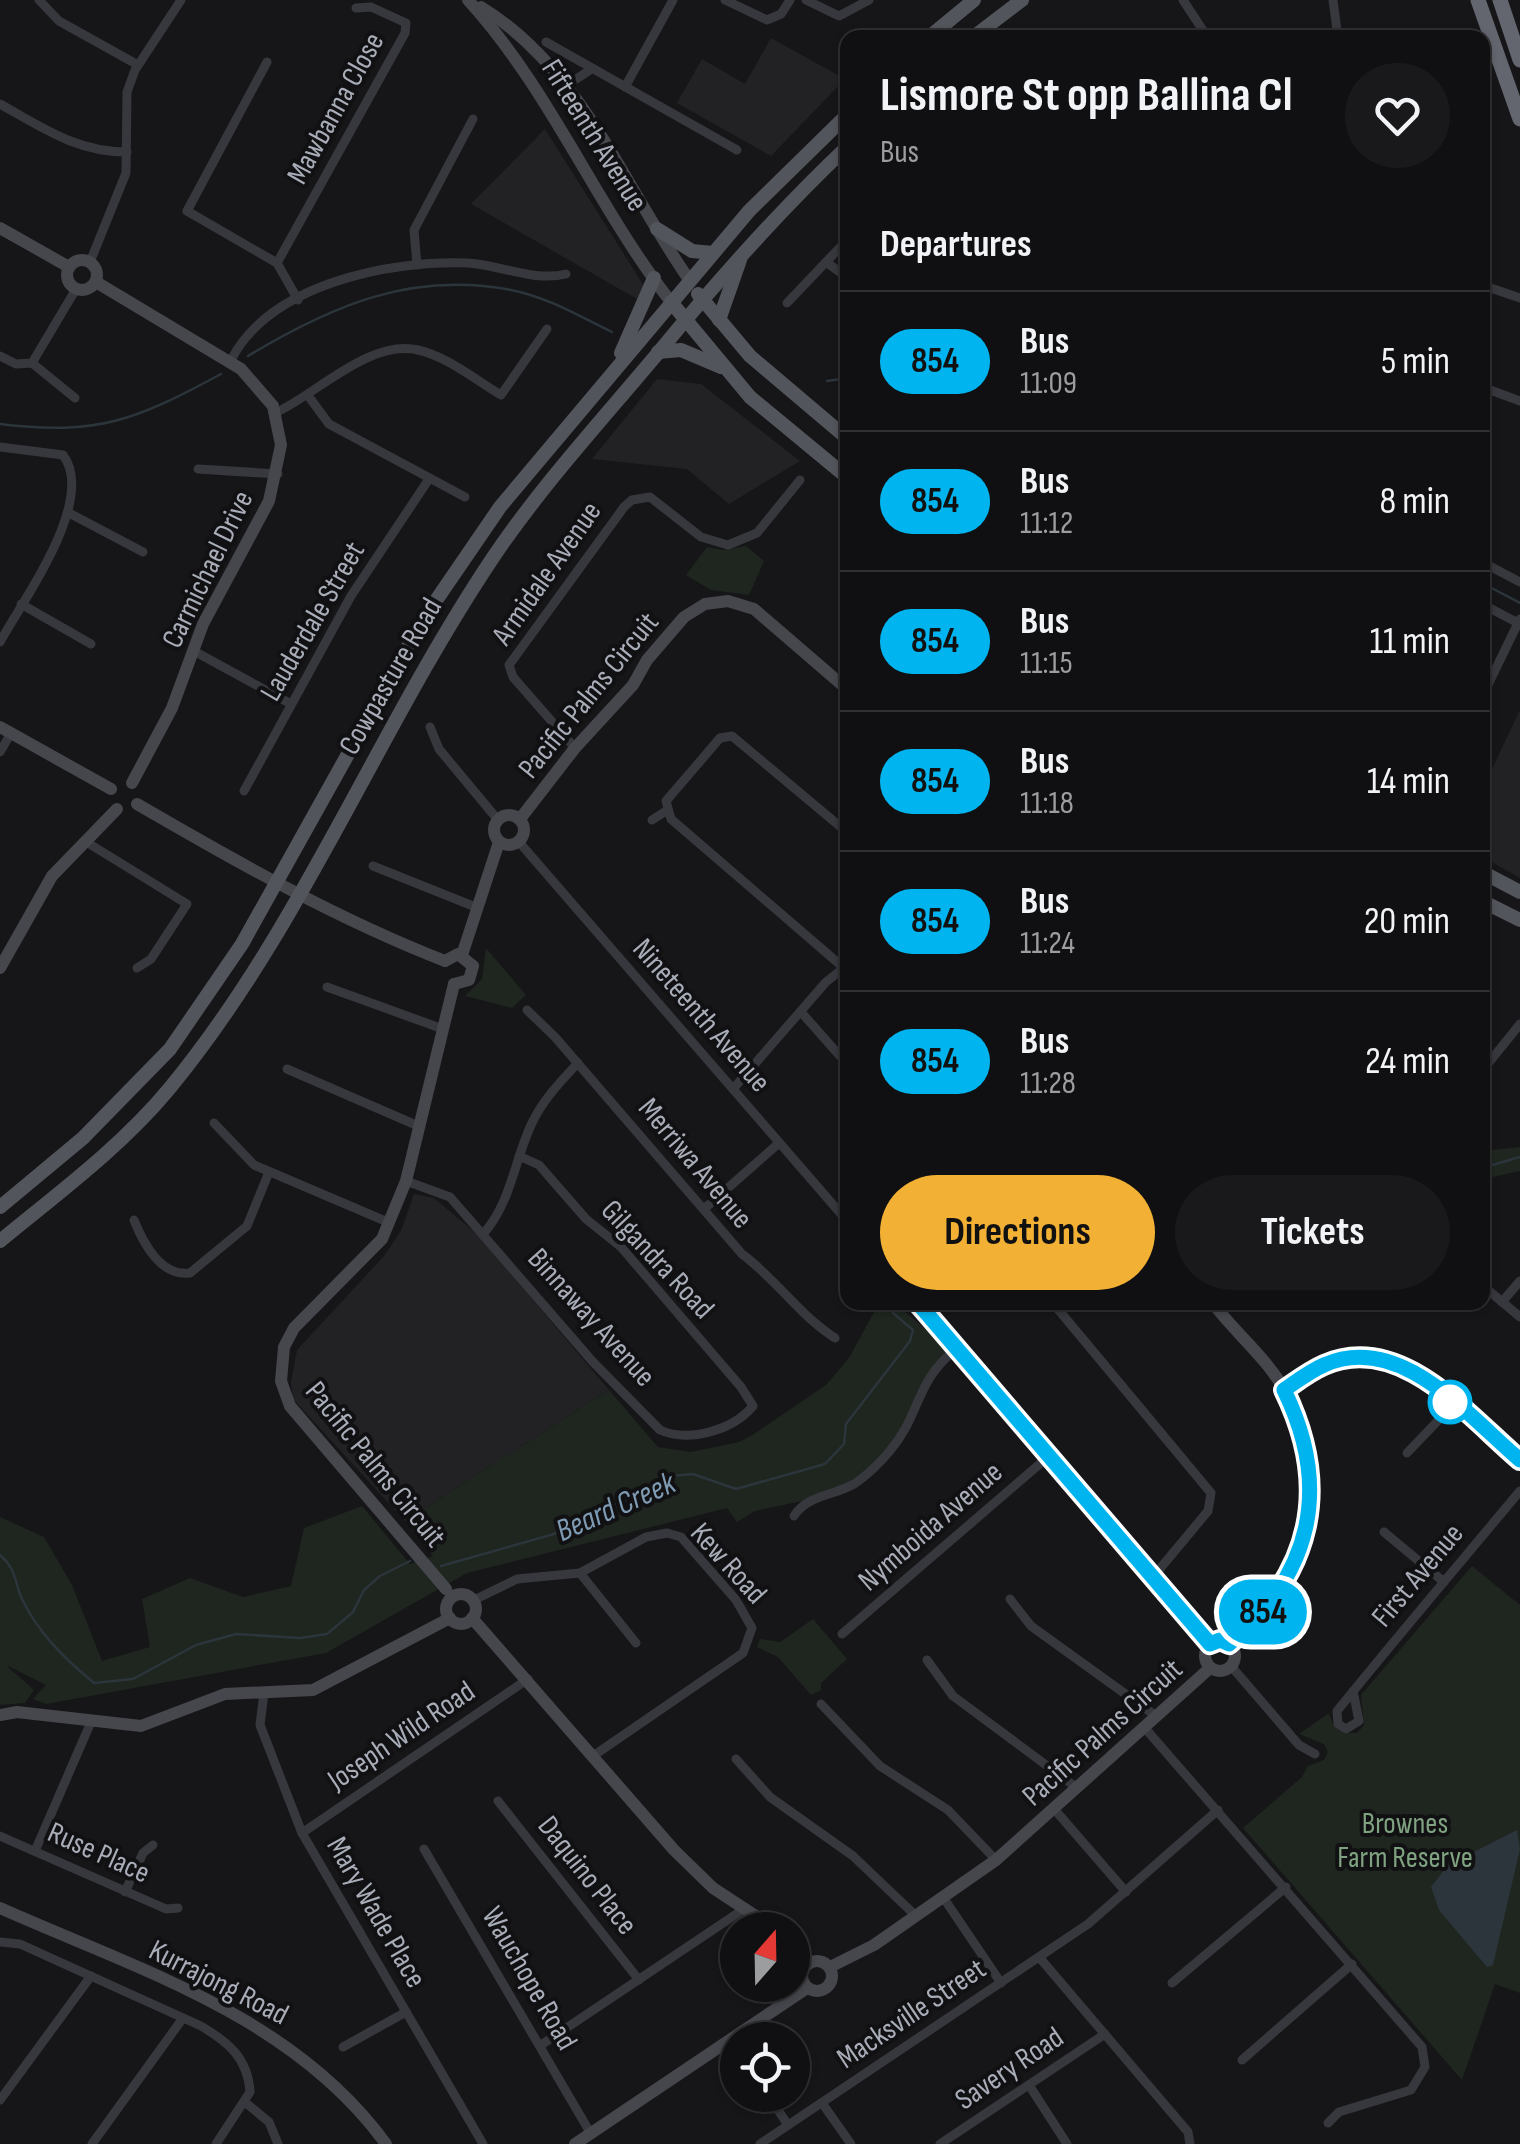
<!DOCTYPE html>
<html lang="en">
<head>
<meta charset="utf-8">
<style>
  :root { --surface:#101012; --page:#19191b; --text:#f1f3f6; --muted:#9c9d9f; --line:#303032; --accent:#f2b134 }
  body { margin:0; font-family:"Sofia Sans Condensed",sans-serif; background:var(--page); color:var(--text); height:100vh; display:flex; flex-direction:column; font-size:38px; white-space:nowrap }
  * { box-sizing:border-box; margin:0 }
  p { font-size:32px; color:var(--muted) }
  .icon { flex:none; width:55px; height:55px; fill:none; stroke:currentColor; stroke-width:2; stroke-linecap:round; stroke-linejoin:round }
  .map { position:relative; flex:1; overflow:hidden }
  .drawer { position:absolute; left:840px; top:30px; width:650px; height:1280px; display:flex; flex-direction:column; background:var(--surface); border-radius:20px; box-shadow:0 2px 8px #0004,0 0 0 2px var(--line) }
  .drawer>* { flex:none }
  .badge { padding:0 20px; border-radius:32px; font-size:35px; line-height:65px }
  .needle { width:65px; rotate:20deg }
  .buttons { position:absolute; left:720px; top:1912px; display:grid; gap:20px }
  .buttons a { display:grid; place-items:center; width:90px; height:90px; border-radius:50%; background:var(--surface); box-shadow:0 2px 8px #0004,0 0 0 2px var(--line); font-size:50px }
  .map>.badge { position:absolute; translate:-50% -50%; box-shadow:0 0 0 5px #fff }
  h2 { padding:0 40px; font-size:38px; line-height:90px }
  .round { display:grid; place-items:center; flex:none; width:105px; height:105px; border-radius:52px; background:var(--page) }
  .headline { display:flex; align-items:center; justify-content:space-between; height:170px; padding:0 40px }
  h1 { font-size:48px; font-weight:700; line-height:75px }
  .cta { display:flex; gap:20px; margin-top:auto; padding:20px 40px }
  .cta a { flex:1; height:115px; border-radius:60px; background:var(--accent); color:#111; font-size:40px; font-weight:700; line-height:115px; text-align:center }
  .cta a+a { background:var(--page); color:var(--text) }
  ul { padding:0; list-style:none }
  li { display:flex; align-items:center; gap:30px; height:140px; padding:0 40px; border-top:2px solid var(--line) }
  li div { flex:1 }
  li b { display:block; font-size:38px }
  li em { font-style:normal }
  li .badge { min-width:110px; font-weight:700; text-align:center }
  .map>svg:first-child { display:block }
  .built { fill:#222225 }
  .green { fill:#1e261f }
  .water { fill:#2c353c }
  .lines { fill:none; stroke-linecap:round; stroke-linejoin:round }
  .stream { stroke:#2c353c; stroke-width:2.5 }
  .street { stroke:#37383d; stroke-width:9 }
  .secondary { stroke:#45474d; stroke-width:12 }
  .primary { stroke:#53555c; stroke-width:14 }
  .highway { stroke:#63666e; stroke-width:15 }
  .line-casing { stroke:#fff; stroke-width:22 }
  .line { stroke:#00b5ef; stroke-width:15 }
  .stop-dot { fill:#fff; stroke:#00b5ef; stroke-width:5 }
  .labels { text-anchor:middle; stroke-width:8; stroke-linejoin:round; paint-order:stroke }
  .street-label { font-size:30px; fill:#a8adb8; stroke:#111113 }
  .park-label { font-size:30px; fill:#7fa381; stroke:#111113 }
  .water-label { font-size:32px; font-style:italic; fill:#7f9bb3; stroke:#111113 }
</style>
</head>
<body>
<div class="map">
<svg width="1520" height="2144" viewBox="0 0 1520 2144">
  <rect width="100%" height="100%" fill="#161618"/>
  <g class="built">
    <polygon points="771,38 845,79 771,156 677,103 702,59 745,84"/>
    <polygon points="545,129 644,286 637,299 471,204"/>
    <polygon points="657,379 701,384 800,461 729,504 687,469 592,459"/>
    <polygon points="1520,710 1520,878 1483,857 1482,772 1490,773"/>
    <polygon points="414,1194 434,1198 478,1235 609,1390 405,1521 293,1399 291,1383 297,1350 384,1256 401,1231"/>
  </g>
  <g class="green">
    <polygon points="746,546 764,561 749,595 711,590 686,575 707,547 723,550"/>
    <polygon points="486,948 526,995 512,1008 465,996 482,979"/>
    <polygon points="1520,1147 1520,1171 1483,1179 1483,1151"/>
    <polygon points="879,1303 908,1303 904,1311 949,1349 911,1424 861,1478 812,1499 755,1511 737,1522 727,1508 467,1573 326,1653 46,1704 33,1699 46,1685 6,1665 34,1690 25,1703 0,1705 0,1517 44,1537 72,1585 102,1661 150,1647 142,1599 190,1578 243,1597 291,1586 304,1528 362,1506 410,1564 433,1556 405,1521 609,1390 658,1447 691,1452 739,1442 754,1434 826,1385 849,1358"/>
    <path d="M1472 1566 1520 1605V1993L1495 1984 1462 2080 1243 1828 1302 1777 1308 1766 1324 1760 1328 1752 1324 1744 1299 1734 1329 1713C1333 1729 1341 1734 1357 1733L1364 1725 1361 1695Z"/>
    <polygon points="813,1619 847,1659 821,1683 821,1690 811,1695 778,1657 757,1647 760,1639 780,1642"/>
  </g>
  <polygon class="water" points="1517,1830 1520,1849 1493,1965 1487,1967 1439,1910 1431,1887 1448,1865"/>
  <g class="lines">
    <g class="stream">
      <path d="M248 356C331 306 411 271 511 290 547 297 579 316 612 332"/>
      <polyline points="827,381 848,378"/>
      <path d="M0 424C98 436 136 420 221 374"/>
      <polyline points="1482,583 1520,603"/>
      <polyline points="1482,1168 1520,1157"/>
      <path d="M0 1555C16 1569 14 1579 21 1597 38 1633 64 1658 94 1683L133 1679 196 1645 236 1634 300 1638 327 1634 353 1612 364 1590 380 1576 410 1561"/>
      <polyline points="441,1566 554,1534 581,1517 632,1498 671,1476 693,1474 736,1489 825,1464 844,1444 846,1424 910,1341 913,1330 893,1313 896,1302"/>
    </g>
    <g class="street">
      <polyline points="39,0 59,21 138,65"/>
      <polyline points="725,0 767,20 781,14 790,0"/>
      <polyline points="806,0 839,16 869,0"/>
      <polyline points="1183,0 1208,38"/>
      <polyline points="1333,0 1338,38"/>
      <polyline points="546,42 737,150"/>
      <polyline points="267,62 187,211 277,263 298,300"/>
      <polyline points="567,85 590,70"/>
      <polyline points="625,87 673,0"/>
      <path d="M0 104C43 128 77 152 127 152"/>
      <polyline points="90,262 126,173 127,92 135,70 181,0"/>
      <polyline points="826,262 848,278"/>
      <polyline points="277,263 405,33 406,23 371,7 356,8"/>
      <polyline points="417,265 414,230 473,119"/>
      <polyline points="1482,285 1520,298"/>
      <polyline points="787,303 848,239"/>
      <polyline points="0,356 16,364 32,363 76,289"/>
      <path d="M231 360C270 284 389 260 468 263 501 265 534 282 566 274"/>
      <polyline points="32,363 75,398"/>
      <polyline points="1482,387 1520,401"/>
      <polyline points="309,397 329,424 465,497"/>
      <path d="M275 413C317 394 369 339 418 350 446 356 476 380 501 395L547 329"/>
      <path d="M0 447 63 455C97 500 23 600 0 642"/>
      <polyline points="198,469 278,474"/>
      <polyline points="69,513 143,552"/>
      <polyline points="1482,562 1520,582"/>
      <polyline points="21,604 91,644"/>
      <polyline points="1482,604 1520,624"/>
      <polyline points="192,650 291,704"/>
      <polyline points="1482,697 1520,619"/>
      <polyline points="430,727 439,749 498,820"/>
      <polyline points="575,748 513,677 509,665 624,507 632,500 650,497 701,537 728,545 757,533 800,480"/>
      <polyline points="0,752 11,733"/>
      <polyline points="244,791 351,596 429,479"/>
      <polyline points="652,820 666,811"/>
      <polyline points="519,842 848,1222"/>
      <polyline points="88,843 187,904 151,959 137,968"/>
      <polyline points="373,866 478,908"/>
      <polyline points="844,968 671,819 666,801 720,738 732,736 848,833"/>
      <polyline points="327,987 443,1029"/>
      <path d="M527 1010 555 1037 742 1254C776 1279 799 1315 835 1338"/>
      <polyline points="801,1012 848,1065"/>
      <polyline points="287,1069 416,1125"/>
      <polyline points="1482,1071 1520,1024"/>
      <polyline points="733,1089 826,982 845,967"/>
      <polyline points="214,1123 254,1165 390,1223"/>
      <path d="M406 1181 450 1197 593 1362 660 1430C689 1443 733 1430 753 1406L741 1387 621 1247 586 1219 539 1165 519 1156"/>
      <polyline points="704,1209 779,1143"/>
      <path d="M134 1220C143 1243 161 1277 190 1273L247 1226 269 1172"/>
      <path d="M484 1233C511 1202 514 1162 531 1125 542 1101 559 1083 578 1063"/>
      <polyline points="1482,1285 1520,1317"/>
      <polyline points="917,1302 1210,1644"/>
      <polyline points="1052,1302 1211,1493 1208,1511 1153,1577"/>
      <polyline points="1502,1302 1520,1281"/>
      <path d="M1285 1390C1297 1381 1310 1371 1324 1365 1400 1331 1468 1417 1520 1460"/>
      <polyline points="1407,1453 1454,1404"/>
      <path d="M794 1516C807 1495 833 1496 854 1484 865 1477 880 1463 889 1452 921 1415 914 1383 955 1350"/>
      <polyline points="1384,1532 1444,1582"/>
      <polyline points="580,1573 636,1643"/>
      <polyline points="1010,1599 1031,1626 1156,1716"/>
      <polyline points="474,1600 517,1579 580,1573 646,1537 667,1533 681,1537 736,1600 752,1628 743,1653 593,1756"/>
      <polyline points="842,1634 1049,1456"/>
      <polyline points="927,1660 953,1696 1077,1788"/>
      <polyline points="1231,1666 1299,1745 1315,1754"/>
      <path d="M1353 1691 1359 1721 1346 1729 1338 1724 1337 1711C1397 1637 1459 1564 1520 1491"/>
      <polyline points="264,1693 260,1725 302,1833 483,2144"/>
      <polyline points="821,1704 880,1766 948,1810 996,1860"/>
      <polyline points="1144,1727 1422,2047 1425,2067 1411,2090 1339,2112 1328,2123"/>
      <polyline points="736,1759 770,1797 853,1856 916,1916"/>
      <polyline points="498,1801 639,1980"/>
      <polyline points="1055,1810 1126,1892"/>
      <polyline points="302,1833 528,1679"/>
      <polyline points="0,1836 166,1909 178,1908"/>
      <polyline points="424,1849 591,2134"/>
      <polyline points="35,1851 91,1722"/>
      <polyline points="125,1892 143,1853 153,1845"/>
      <polyline points="943,1897 1001,1983"/>
      <path d="M0 1942 20 1944 201 2026C228 2042 248 2058 250 2092L216 2144"/>
      <polyline points="1039,1957 1188,2132 1190,2144"/>
      <polyline points="1172,1983 1286,1887"/>
      <polyline points="541,2045 744,1909"/>
      <polyline points="343,2047 406,2012"/>
      <polyline points="1242,2060 1352,1964"/>
      <polyline points="1029,2085 1067,2144"/>
      <polyline points="768,2095 788,2125"/>
      <polyline points="0,2100 91,1976"/>
      <polyline points="246,2103 269,2122 278,2144"/>
      <polyline points="822,2103 851,2144"/>
      <polyline points="92,2144 183,2018"/>
      <polyline points="760,2144 1088,1924 1218,1810"/>
      <polyline points="940,2144 1105,2034"/>
    </g>
    <g class="secondary">
      <path d="M468 0C551 91 596 206 671 302"/>
      <path d="M481 7C582 69 624 187 690 281"/>
      <polyline points="0,228 69,267"/>
      <circle cx="82" cy="275" r="15"/>
      <polyline points="96,282 241,369 273,406 281,445 269,501 203,624 172,708 132,783"/>
      <polyline points="0,727 111,789"/>
      <path d="M137 804C237 862 337 919 445 961"/>
      <circle cx="509" cy="830" r="15"/>
      <polyline points="520,819 575,748 633,685 647,660 684,617 705,604 728,601 754,609 848,690"/>
      <polyline points="462,955 499,842"/>
      <polyline points="445,961 458,954 473,966 469,980 454,984"/>
      <polyline points="0,968 52,876 117,809"/>
      <path d="M1212 1302C1235 1333 1267 1358 1285 1391 1337 1483 1304 1579 1229 1644"/>
      <polyline points="446,1589 290,1406 281,1381 284,1347 294,1328 382,1239 406,1181 454,984"/>
      <circle cx="461" cy="1609" r="15"/>
      <polyline points="472,1618 674,1850 713,1888 777,1930"/>
      <circle cx="1220" cy="1656" r="15"/>
      <polyline points="0,1715 17,1712 141,1726 225,1694 313,1690 450,1618"/>
      <path d="M0 1908C139 1970 293 2016 386 2144"/>
      <polyline points="792,1945 807,1964"/>
      <circle cx="817" cy="1976" r="15"/>
      <polyline points="830,1967 874,1945 996,1860 1210,1668"/>
      <polyline points="575,2144 807,1988"/>
    </g>
    <g class="primary">
      <polyline points="928,38 974,0"/>
      <polyline points="972,38 1022,0"/>
      <polyline points="657,229 692,251 713,253"/>
      <polyline points="698,294 750,356 848,439"/>
      <polyline points="671,302 750,397 848,478"/>
      <polyline points="719,320 740,260"/>
      <polyline points="658,352 681,350 721,367"/>
      <polyline points="621,353 654,278"/>
      <polyline points="1482,872 1520,892"/>
      <polyline points="1482,901 1520,920"/>
      <polyline points="0,1207 83,1138 170,1049 242,944 424,618 500,507 749,211 848,114"/>
      <path d="M0 1241C57 1194 121 1147 169 1089 301 929 377 731 492 559 541 486 602 420 658 353 718 280 779 211 848 146"/>
    </g>
    <g class="highway">
      <polyline points="1478,0 1520,119"/>
      <polyline points="1500,0 1520,60"/>
    </g>
  </g>
  <g class="lines">
    <g class="line-casing">
      <path id="line" d="M917 1302 1210 1644 1220 1640 1229 1644C1312 1574 1332 1488 1284 1390 1297 1381 1310 1371 1324 1365 1400 1331 1468 1416 1520 1460"/>
    </g>
    <use href="#line" class="line"/>
  </g>
  <circle class="stop-dot" cx="1450" cy="1402" r="20"/>
  <g class="labels">
    <g class="street-label">
      <text transform="translate(335 108) rotate(-61)" y="10">Mawbanna Close</text>
      <text transform="translate(595 135) rotate(58)" y="10">Fifteenth Avenue</text>
      <text transform="translate(207 569) rotate(-64)" y="10">Carmichael Drive</text>
      <text transform="translate(546 573) rotate(-55)" y="10">Armidale Avenue</text>
      <text transform="translate(312 621) rotate(-60)" y="10">Lauderdale Street</text>
      <text transform="translate(390 676) rotate(-60)" y="10">Cowpasture Road</text>
      <text transform="translate(588 695) rotate(-51)" y="10">Pacific Palms Circuit</text>
      <text transform="translate(702 1015) rotate(49)" y="10">Nineteenth Avenue</text>
      <text transform="translate(696 1163) rotate(50)" y="10">Merriwa Avenue</text>
      <text transform="translate(658 1259) rotate(47)" y="10">Gilgandra Road</text>
      <text transform="translate(592 1317) rotate(48)" y="10">Binnaway Avenue</text>
      <text transform="translate(376 1464) rotate(51)" y="10">Pacific Palms Circuit</text>
      <text transform="translate(930 1526) rotate(-41)" y="10">Nymboida Avenue</text>
      <text transform="translate(729 1563) rotate(48)" y="10">Kew Road</text>
      <text transform="translate(1417 1575) rotate(-50)" y="10">First Avenue</text>
      <text transform="translate(1102 1732) rotate(-42)" y="10">Pacific Palms Circuit</text>
      <text transform="translate(401 1735) rotate(-34)" y="10">Joseph Wild Road</text>
      <text transform="translate(99 1852) rotate(24)" y="10">Ruse Place</text>
      <text transform="translate(588 1875) rotate(52)" y="10">Daquino Place</text>
      <text transform="translate(377 1912) rotate(60)" y="10">Mary Wade Place</text>
      <text transform="translate(530 1978) rotate(60)" y="10">Wauchope Road</text>
      <text transform="translate(219 1982) rotate(27)" y="10">Kurrajong Road</text>
      <text transform="translate(911 2013) rotate(-34)" y="10">Macksville Street</text>
      <text transform="translate(1009 2068) rotate(-34)" y="10">Savery Road</text>
    </g>
    <g class="park-label">
      <text x="1405" y="1833">Brownes<tspan x="1405" dy="34">Farm Reserve</tspan></text>
    </g>
    <g class="water-label">
      <text transform="translate(615 1506) rotate(-24)" y="11">Beard Creek</text>
    </g>
  </g>
</svg>
<div class="buttons">
<a><svg class="needle" viewBox="-14 -14 28 28"><path d="M0-13l5 13h-10z" fill="#e53935"/><path d="M0 13l5-13h-10z" fill="#9c9d9f"/></svg></a>
<a><svg class="icon" aria-label="locate" viewBox="0 0 24 24"><circle cx="12" cy="12" r="6"/><path d="M12 2v4M12 18v4M2 12h4M18 12h4"/></svg></a>
</div>
<b class="badge" style="left:1263px;top:1612px;background:#00b5ef;color:#111">854</b>
<section class="drawer">
<div class="headline"><div><h1>Lismore St opp Ballina Cl</h1><p>Bus</p></div><a class="round"><svg class="icon" aria-label="heart" viewBox="0 0 24 24"><path d="M12 20l-8-8c-3-5 5-10 8-4 3-6 11-1 8 4z"/></svg></a></div>
<h2>Departures</h2>
<ul>
<li><span class="badge" style="background:#00b5ef;color:#111">854</span><div><b>Bus</b><p>11:09</p></div><em>5 min</em></li>
<li><span class="badge" style="background:#00b5ef;color:#111">854</span><div><b>Bus</b><p>11:12</p></div><em>8 min</em></li>
<li><span class="badge" style="background:#00b5ef;color:#111">854</span><div><b>Bus</b><p>11:15</p></div><em>11 min</em></li>
<li><span class="badge" style="background:#00b5ef;color:#111">854</span><div><b>Bus</b><p>11:18</p></div><em>14 min</em></li>
<li><span class="badge" style="background:#00b5ef;color:#111">854</span><div><b>Bus</b><p>11:24</p></div><em>20 min</em></li>
<li><span class="badge" style="background:#00b5ef;color:#111">854</span><div><b>Bus</b><p>11:28</p></div><em>24 min</em></li>
</ul>
<div class="cta"><a>Directions</a><a>Tickets</a></div>
</section>
</div>
</body>
</html>
